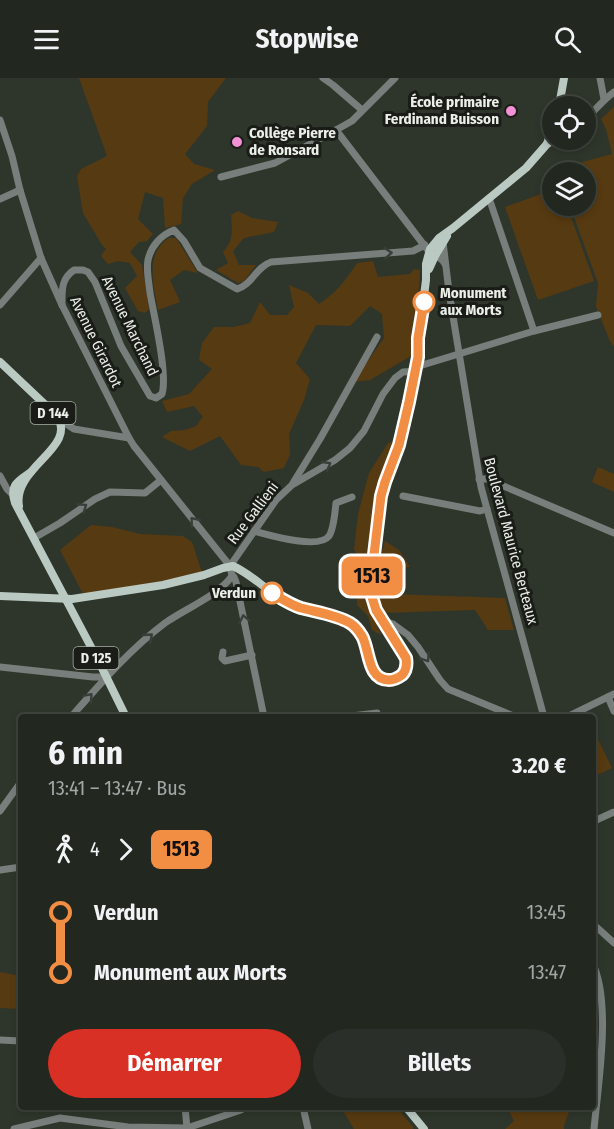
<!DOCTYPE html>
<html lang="fr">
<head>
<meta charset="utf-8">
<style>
  :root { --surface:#222820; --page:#2a3029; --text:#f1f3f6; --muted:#a2a6a5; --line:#3f443e; --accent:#d93025 }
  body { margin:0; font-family:"Fira Sans Condensed",sans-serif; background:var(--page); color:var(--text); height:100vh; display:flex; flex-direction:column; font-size:22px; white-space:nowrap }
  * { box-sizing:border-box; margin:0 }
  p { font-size:20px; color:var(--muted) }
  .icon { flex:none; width:33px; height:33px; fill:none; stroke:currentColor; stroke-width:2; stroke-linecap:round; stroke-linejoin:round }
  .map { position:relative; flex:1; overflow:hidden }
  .drawer { position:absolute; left:18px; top:636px; width:578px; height:396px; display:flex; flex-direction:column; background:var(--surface); border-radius:6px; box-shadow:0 3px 9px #0003,0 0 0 2px var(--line) }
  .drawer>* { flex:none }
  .badge { padding:0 12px; border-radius:9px; font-size:21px; line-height:39px }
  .buttons { position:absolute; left:542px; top:18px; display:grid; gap:12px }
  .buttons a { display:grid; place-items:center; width:54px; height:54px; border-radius:50%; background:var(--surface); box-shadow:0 3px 9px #0003,0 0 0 2px var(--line); font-size:30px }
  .map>.badge { position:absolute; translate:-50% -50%; box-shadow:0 0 0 3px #fff }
  .legs { display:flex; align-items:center; gap:9px; height:66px; padding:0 30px; font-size:20px }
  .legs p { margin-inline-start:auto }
  .head { display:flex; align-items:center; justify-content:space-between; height:102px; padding:0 30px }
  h1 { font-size:33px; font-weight:700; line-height:45px }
  .cta { display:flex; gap:12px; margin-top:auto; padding:12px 30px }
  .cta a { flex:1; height:69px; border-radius:36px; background:var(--accent); color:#fff; font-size:24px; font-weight:700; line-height:69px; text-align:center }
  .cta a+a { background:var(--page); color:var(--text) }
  ul { padding:0 30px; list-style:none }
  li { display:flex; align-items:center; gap:21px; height:60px; font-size:22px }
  li i { display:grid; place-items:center; width:9px; height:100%; margin:0 8px; background:currentColor }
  li i::after { content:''; width:15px; height:15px; margin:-8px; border:4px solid; border-radius:50%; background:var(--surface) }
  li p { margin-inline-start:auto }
  li:first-child i { background:linear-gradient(#0000 50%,currentColor 0) }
  li:last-child i { background:linear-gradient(currentColor 50%,#0000 0) }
  header { display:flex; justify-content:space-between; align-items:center; height:78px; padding:0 30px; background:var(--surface); font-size:27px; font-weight:700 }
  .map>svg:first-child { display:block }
  .green { fill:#563a11 }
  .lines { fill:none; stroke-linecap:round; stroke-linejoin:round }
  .minor { stroke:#777e7b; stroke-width:7 }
  .major { stroke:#bbc9c3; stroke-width:8 }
  .oneway { stroke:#3a3e3a }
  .line-1-casing { stroke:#fff; stroke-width:14 }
  .line-1 { stroke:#f28e43; stroke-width:9 }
  .poi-dot { fill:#f391d6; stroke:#191c17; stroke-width:2 }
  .stop-1-dot { fill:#fff; stroke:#f28e43; stroke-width:3 }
  .labels { text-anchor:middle; stroke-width:6; stroke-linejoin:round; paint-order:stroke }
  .shield { fill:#191c17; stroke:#abb0a9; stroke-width:1.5 }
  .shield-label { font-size:14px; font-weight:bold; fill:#eaefe8 }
  .poi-label { font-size:15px; font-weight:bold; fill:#eaefe8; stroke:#191c17; text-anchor:end }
  .stop-label { font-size:15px; font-weight:bold; fill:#eaefe8; stroke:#191c17; text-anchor:start }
  .street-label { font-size:15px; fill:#eaefe8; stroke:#191c17 }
</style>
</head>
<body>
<header><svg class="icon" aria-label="menu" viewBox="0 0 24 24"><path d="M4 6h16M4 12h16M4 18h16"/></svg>Stopwise<svg class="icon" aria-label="search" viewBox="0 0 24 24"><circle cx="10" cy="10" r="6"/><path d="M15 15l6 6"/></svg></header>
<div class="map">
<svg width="614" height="1051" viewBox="0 0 614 1051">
  <rect width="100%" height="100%" fill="#2e362b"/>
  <g class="green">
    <polygon points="79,0 226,0 208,24 207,48 185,76 194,86 215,92 192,106 183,120 181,146 165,150 163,120 145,114 138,141 153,156 147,163 139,164 130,174 142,187 149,231 145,235 138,233 125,210 137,198 130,185 118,183 108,186 101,178 106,171 102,167 83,135 77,98 81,91 107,78"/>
    <polygon points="614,29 614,269 609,261 596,228 598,205 570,128 585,128 585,94 565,94 571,87 612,76 606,51 601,41"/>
    <polygon points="552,112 552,128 567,128 594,203 538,222 505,129"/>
    <path d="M238 133 252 140 278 144 274 154 244 160 233 173 239 187H256L244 203 238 205 216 192 228 185 223 174C234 162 232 152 231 137Z"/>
    <path d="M169 160H176L198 195 184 192 170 202 180 224 158 232C154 208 144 176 169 160Z"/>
    <path d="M373 183 378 199 410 196 414 191 420 192 417 240 411 278 370 302 353 304 384 260 382 236 370 228 350 248 316 247 296 285 310 301 304 322 289 356 290 376 284 390 264 394 258 389 241 387 220 358 190 373 162 359 171 353 185 352 196 348 203 339 194 328 167 334 162 323 189 316 212 291 199 282 202 265 214 249H234L250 245 260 224 270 237H287L294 229 289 207 308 215 319 226C336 215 346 202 357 185Z"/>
    <polygon points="394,363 376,416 370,456 366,500 367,523 381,557 372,552 368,538 357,527 358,480 354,471 358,436 369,395 388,365"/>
    <polygon points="598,389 614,396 614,414 592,404"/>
    <polygon points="91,447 112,449 140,456 183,458 192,464 202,495 164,505 83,516 60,472"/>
    <polygon points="385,463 399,472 410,489 387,491 391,516 505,520 514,552 488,552 475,532 382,535 377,513 379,483"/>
    <polygon points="593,651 612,690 593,699 592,699"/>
    <polygon points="0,894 16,897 21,899 21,931 0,930"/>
    <polygon points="344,1029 396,1029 414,1050 412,1051 354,1051 342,1031"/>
    <polygon points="507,1029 570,1031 564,1047 564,1051 505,1051 514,1043"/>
  </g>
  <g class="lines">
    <g class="minor">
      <polyline points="323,0 333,7 362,32"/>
      <path d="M395 0 352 43 336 52 427 171C432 177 442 179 445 186"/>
      <polyline points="600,0 604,21"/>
      <polyline points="0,42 12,78 20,112 41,180 62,227 129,360 74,351 65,345 61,345"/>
      <path d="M585 42C595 32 603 22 614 14"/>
      <polyline points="221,99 275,85 336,52"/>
      <polyline points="489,120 534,253"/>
      <polyline points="0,121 20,112"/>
      <polyline points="443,164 449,214 481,409 544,639"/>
      <polyline points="0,227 41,180"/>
      <path d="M62 227C62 212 61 201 74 192H83L88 194 95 204 121 268 150 318 156 320 162 316C168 296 154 238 150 215 149 205 146 192 148 182 151 168 161 157 174 152L184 163 200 190 237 211C252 207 256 189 271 184L413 173 425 167"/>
      <polyline points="416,289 534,253 598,237"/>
      <polyline points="0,398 7,411 14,418"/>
      <polyline points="479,401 487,401 614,455"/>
      <polyline points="293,405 320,361 377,259"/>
      <polyline points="403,418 480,433 487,431"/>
      <path d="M254 453C269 457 319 472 329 458 334 451 335 433 336 425L352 419"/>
      <polyline points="34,460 60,445 95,421 110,414 145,415 161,402"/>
      <polyline points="230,488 276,422 292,407 335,382 350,370 364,353 383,316 395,300 403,294 418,293"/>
      <polyline points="232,497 234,499 236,504 264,639"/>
      <polyline points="383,545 387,544 393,546 408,557 418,569 440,602 448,611 516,639"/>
      <polyline points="223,574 222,580 225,583 252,577"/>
      <polyline points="0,589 93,599 106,599"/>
      <polyline points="608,619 614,633"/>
      <path d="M71 639C100 606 129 572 165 545 185 531 219 517 232 498L230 488 134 368 129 360"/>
      <polyline points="343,639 377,635"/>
      <polyline points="567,639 614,616"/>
      <polyline points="0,733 21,704"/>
      <polyline points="592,744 614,734"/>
      <polyline points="0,792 21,789"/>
      <polyline points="592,845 614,865"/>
      <path d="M592 884C612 923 598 1007 594 1051"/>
      <polyline points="0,962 21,963"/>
      <polyline points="185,1029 187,1050"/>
      <polyline points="303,1029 308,1051"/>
      <polyline points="14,1051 60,1040 128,1049 187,1050 241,1032"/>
    </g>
    <g class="major">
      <polyline points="559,28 564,0"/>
      <polyline points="547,66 552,50"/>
      <polyline points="429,191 435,178 447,158"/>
      <path d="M0 284 56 337C80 369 12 389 19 428"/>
      <path d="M31 394C18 403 9 407 15 425L100 586 126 639"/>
      <path d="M0 518 72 521 163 507 204 497 223 490 233 488C255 498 271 518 294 527 313 535 343 535 357 551 370 565 366 601 389 602 393 602 398 600 401 597 419 581 384 551 377 535 373 525 371 514 371 504 372 489 374 473 376 458 378 440 379 422 385 405 390 387 399 371 403 353 408 329 414 306 418 282 419 271 418 261 420 250L426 202V186L430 171 439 160 453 150 526 90 547 66 554 62"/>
      <polyline points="406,1029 424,1051"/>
    </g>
  </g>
  <defs><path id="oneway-chevron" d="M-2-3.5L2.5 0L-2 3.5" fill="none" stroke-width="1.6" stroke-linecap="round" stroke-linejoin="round" transform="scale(1.5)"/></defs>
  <g class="oneway">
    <use href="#oneway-chevron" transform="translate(388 175) rotate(-5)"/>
    <use href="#oneway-chevron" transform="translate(327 387) rotate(-30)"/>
    <use href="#oneway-chevron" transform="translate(83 429) rotate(-35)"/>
    <use href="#oneway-chevron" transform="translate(194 443) rotate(-129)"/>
    <use href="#oneway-chevron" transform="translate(244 541) rotate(-102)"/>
    <use href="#oneway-chevron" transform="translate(149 559) rotate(-41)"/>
    <use href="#oneway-chevron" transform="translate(426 580) rotate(57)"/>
    <use href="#oneway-chevron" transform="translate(89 619) rotate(-49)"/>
  </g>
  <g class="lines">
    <g class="line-1-casing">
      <path id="line-1" d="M272 515C282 521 291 527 301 530 316 534 337 537 350 545 355 548 359 553 362 558 370 572 367 602 389 602 394 602 398 600 402 597 407 592 407 586 406 580L376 532 372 519 371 502 381 418 385 404 399 367 409 324 418 279V260L424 224"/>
    </g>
    <use href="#line-1" class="line-1"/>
  </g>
  <g class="poi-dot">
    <circle cx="511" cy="33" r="6"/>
    <circle cx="237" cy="64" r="6"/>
  </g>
  <g class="stop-1-dot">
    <circle cx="424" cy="224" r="10"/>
    <circle cx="272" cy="515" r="10"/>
  </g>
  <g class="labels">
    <g class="shield">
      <rect x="30.5" y="324" width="45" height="22" rx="4.5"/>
      <rect x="73.5" y="569" width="45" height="22" rx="4.5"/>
    </g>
    <g class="shield-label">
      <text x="53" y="340">D 144</text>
      <text x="96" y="585">D 125</text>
    </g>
    <g class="poi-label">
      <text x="499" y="29">École primaire<tspan x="499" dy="17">Ferdinand Buisson</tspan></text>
      <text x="249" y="60" text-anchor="start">Collège Pierre<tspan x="249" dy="17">de Ronsard</tspan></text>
    </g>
    <g class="stop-label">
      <text x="440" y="220">Monument<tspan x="440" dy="17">aux Morts</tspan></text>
      <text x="256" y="520" text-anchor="end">Verdun</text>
    </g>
    <g class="street-label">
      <text transform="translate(130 248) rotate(64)" y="5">Avenue Marchand</text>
      <text transform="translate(96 264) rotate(64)" y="5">Avenue Girardot</text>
      <text transform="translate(253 435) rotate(-53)" y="5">Rue Gallieni</text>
      <text transform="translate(511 463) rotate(75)" y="5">Boulevard Maurice Berteaux</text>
    </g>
  </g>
</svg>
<div class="buttons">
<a><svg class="icon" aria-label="locate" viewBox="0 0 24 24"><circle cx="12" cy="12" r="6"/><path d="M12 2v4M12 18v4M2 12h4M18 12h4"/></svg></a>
<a><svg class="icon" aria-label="layers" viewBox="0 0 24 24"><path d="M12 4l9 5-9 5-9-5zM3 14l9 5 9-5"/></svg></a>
</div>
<b class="badge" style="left:372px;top:498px;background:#f28e43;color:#111">1513</b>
<section class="drawer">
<div class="head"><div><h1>6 min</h1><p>13:41 – 13:47 · Bus</p></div><b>3.20 €</b></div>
<div class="legs"><svg class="icon" aria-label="walk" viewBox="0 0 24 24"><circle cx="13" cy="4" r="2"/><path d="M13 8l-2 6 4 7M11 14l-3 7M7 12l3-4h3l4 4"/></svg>4<svg class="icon" aria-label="forward" viewBox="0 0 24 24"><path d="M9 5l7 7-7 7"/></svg><b class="badge" style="background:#f28e43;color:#111">1513</b></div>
<ul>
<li><i style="color:#f28e43"></i><b>Verdun</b><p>13:45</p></li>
<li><i style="color:#f28e43"></i><b>Monument aux Morts</b><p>13:47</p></li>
</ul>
<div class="cta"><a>Démarrer</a><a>Billets</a></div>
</section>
</div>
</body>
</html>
